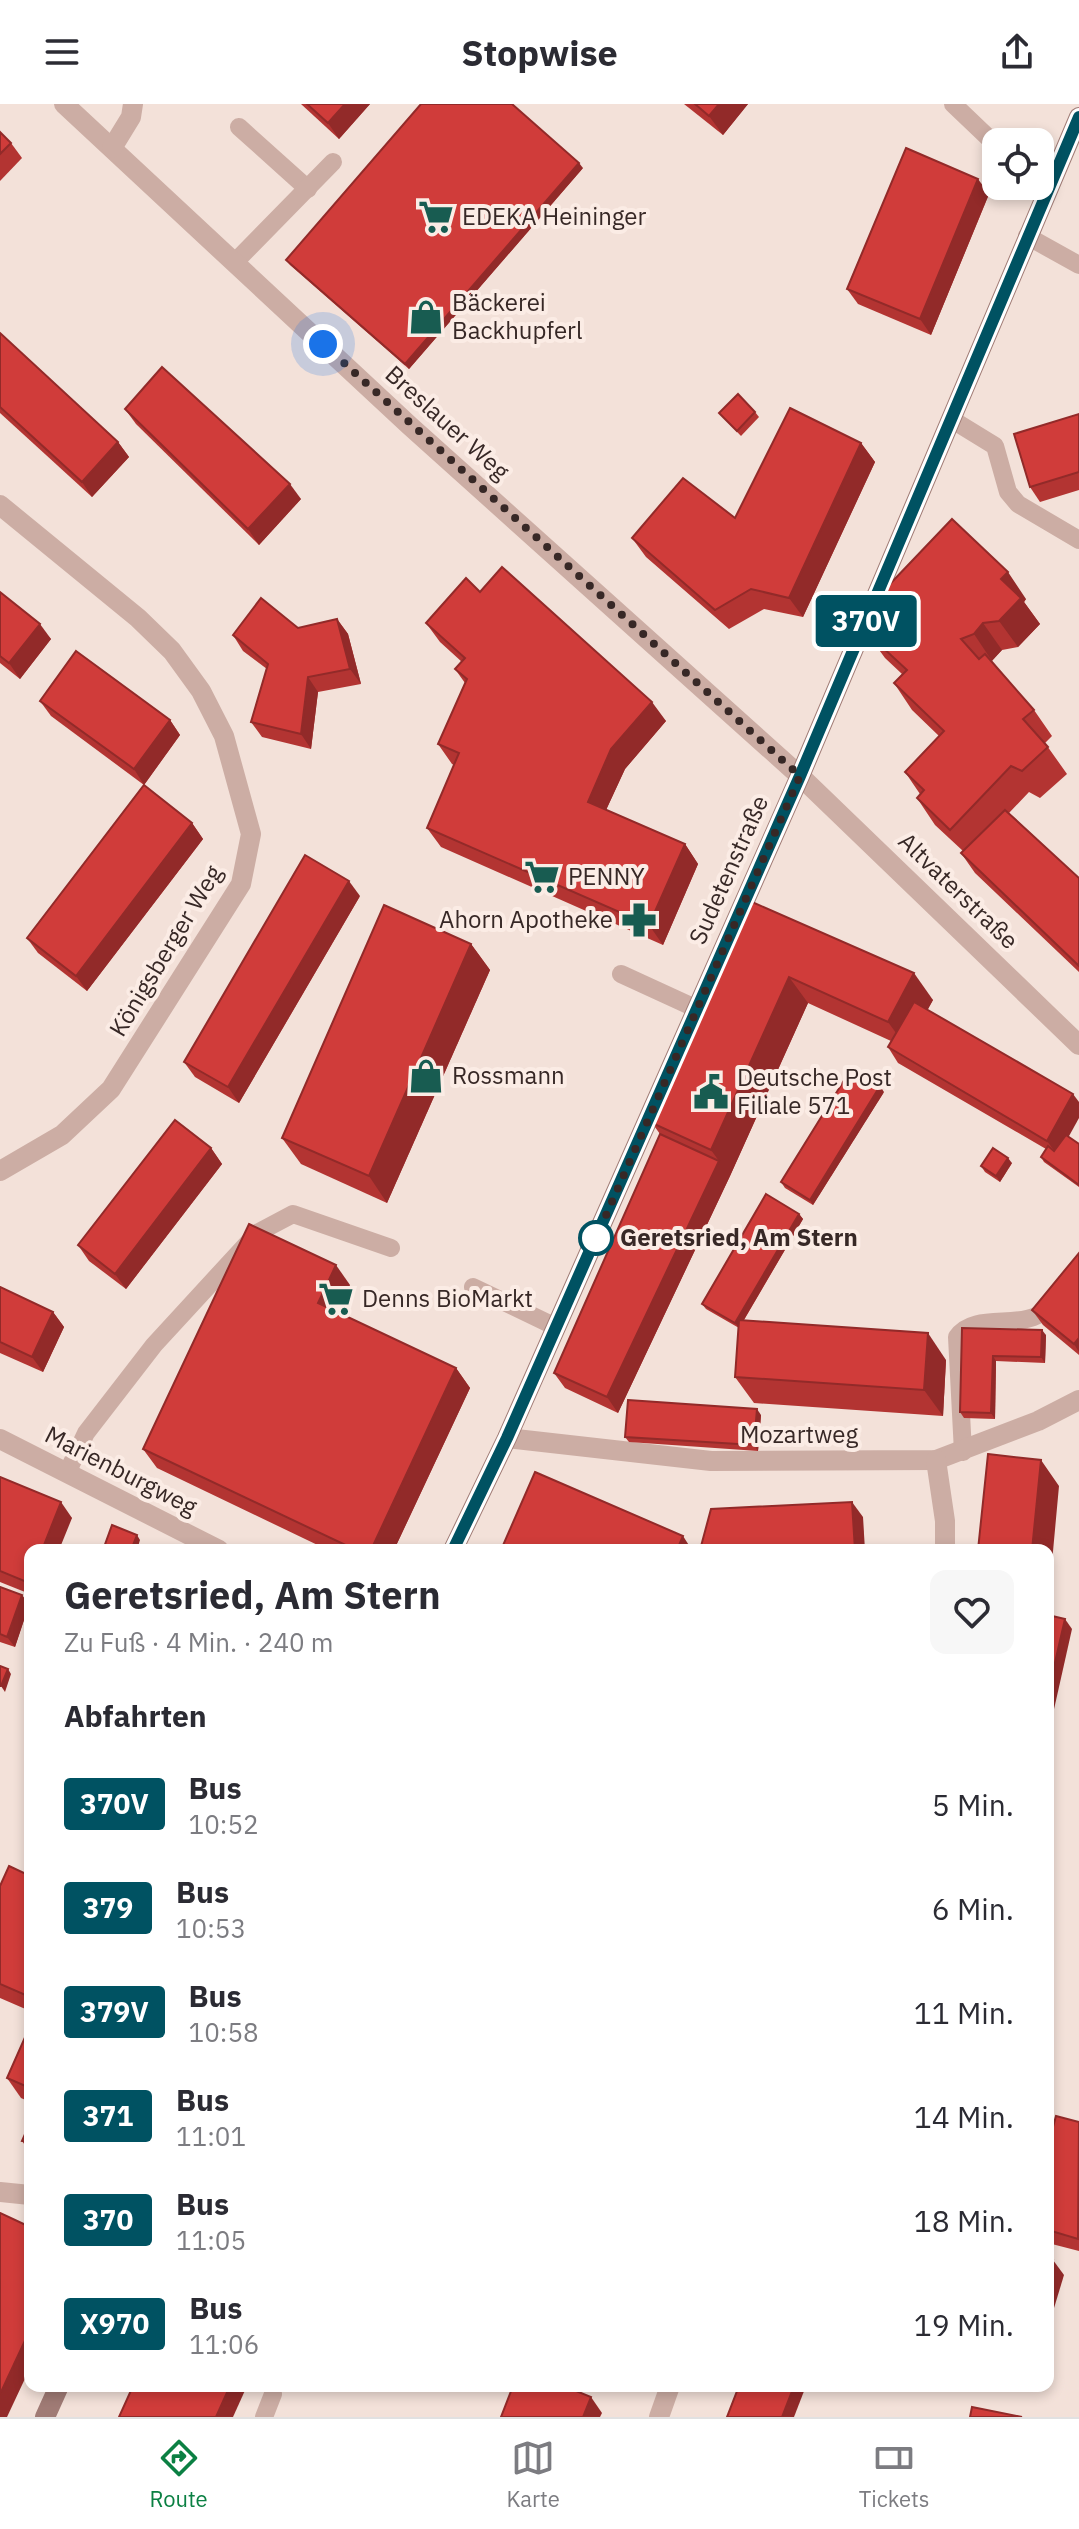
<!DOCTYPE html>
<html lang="de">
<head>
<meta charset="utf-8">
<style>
  :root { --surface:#fff; --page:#f7f7f7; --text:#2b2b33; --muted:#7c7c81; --line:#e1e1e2; --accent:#0b8043 }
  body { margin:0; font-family:"IBM Plex Sans",sans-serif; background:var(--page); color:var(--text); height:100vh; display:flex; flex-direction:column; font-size:30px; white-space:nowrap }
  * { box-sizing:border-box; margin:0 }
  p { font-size:26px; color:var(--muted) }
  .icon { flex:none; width:44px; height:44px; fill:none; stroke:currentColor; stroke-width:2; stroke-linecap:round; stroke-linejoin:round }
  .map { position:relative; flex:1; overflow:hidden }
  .drawer { position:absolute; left:24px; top:1440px; width:1030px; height:848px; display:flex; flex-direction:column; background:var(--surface); border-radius:16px; box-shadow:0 4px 12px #0003 }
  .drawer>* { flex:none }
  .badge { padding:0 16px; border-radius:6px; font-size:28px; line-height:52px }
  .buttons { position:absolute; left:982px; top:24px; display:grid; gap:16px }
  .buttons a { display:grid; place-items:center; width:72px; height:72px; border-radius:16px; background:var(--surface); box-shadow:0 4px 12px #0003; font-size:40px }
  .you { position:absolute; width:40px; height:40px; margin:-20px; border:6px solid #fff; border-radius:50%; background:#1a73e8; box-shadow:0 0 0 12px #1a73e833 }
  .map>.badge { position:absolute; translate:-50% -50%; box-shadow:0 0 0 4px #fff }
  h2 { padding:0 40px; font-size:30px; line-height:72px }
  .round { display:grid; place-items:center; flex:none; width:84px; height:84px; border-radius:16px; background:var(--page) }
  .overview { display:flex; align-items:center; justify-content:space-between; height:136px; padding:0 40px }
  h1 { font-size:38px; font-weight:700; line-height:60px }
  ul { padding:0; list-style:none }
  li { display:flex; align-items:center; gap:24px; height:104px; padding:0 40px }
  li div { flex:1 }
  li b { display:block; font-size:30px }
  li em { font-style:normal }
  li .badge { min-width:88px; font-weight:700; text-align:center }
  header { display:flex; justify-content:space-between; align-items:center; height:104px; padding:0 40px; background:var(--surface); font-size:36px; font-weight:700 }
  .menu { display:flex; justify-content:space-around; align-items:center; height:112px; border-top:2px solid var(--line); background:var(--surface); font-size:22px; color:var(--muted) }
  .menu a { display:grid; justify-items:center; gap:4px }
  .menu .selected { color:var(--accent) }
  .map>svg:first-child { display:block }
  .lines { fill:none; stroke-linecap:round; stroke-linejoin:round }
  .lane { stroke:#ccada4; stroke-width:18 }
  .street { stroke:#ccada4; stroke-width:20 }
  .secondary { stroke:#a07b75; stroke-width:20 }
  .wall { fill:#b33432 }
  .shaded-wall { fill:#922a29 }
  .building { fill:#d03c3a; stroke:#922a29; stroke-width:2 }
  .line-casing { stroke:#fff; stroke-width:18 }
  .line { stroke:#005262; stroke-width:12 }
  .walk { stroke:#372826; stroke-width:8; stroke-dasharray:0 14.4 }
  .stop-dot { fill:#fff; stroke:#005262; stroke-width:4 }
  .labels { text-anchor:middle; stroke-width:8; stroke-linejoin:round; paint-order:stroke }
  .poi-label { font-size:24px; fill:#372826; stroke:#fbece5; text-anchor:start }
  .street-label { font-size:24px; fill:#372826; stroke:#fbece5 }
  .stop-label { font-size:24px; font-weight:bold; fill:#372826; stroke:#fbece5; text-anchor:start }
</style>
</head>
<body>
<header><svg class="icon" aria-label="menu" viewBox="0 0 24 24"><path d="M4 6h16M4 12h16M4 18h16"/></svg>Stopwise<svg class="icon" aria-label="share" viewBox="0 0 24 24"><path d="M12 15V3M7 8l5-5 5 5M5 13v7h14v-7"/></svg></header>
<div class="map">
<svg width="1079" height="2313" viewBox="0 0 1079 2313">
  <rect width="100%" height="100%" fill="#f3e1d9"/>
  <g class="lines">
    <g class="lane">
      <polyline points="953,0 996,41"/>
      <polyline points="239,23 308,85"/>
      <polyline points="1027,132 1079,161"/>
      <polyline points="235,158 333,58"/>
      <polyline points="951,315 995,342 1008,388 1018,400 1079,436"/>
      <polyline points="621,870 695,904"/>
      <polyline points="473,1183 556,1223"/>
      <path d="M963 1348 957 1233C972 1210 1013 1223 1036 1212 1053 1205 1067 1179 1079 1165"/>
      <polyline points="67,1369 86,1329 154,1241 257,1129 293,1110 391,1144"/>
      <polyline points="264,2313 273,2290"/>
    </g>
    <g class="street">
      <polyline points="64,0 410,322 800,672 1079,941"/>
      <polyline points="112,44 131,13 133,0"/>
      <polyline points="0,401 138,514 172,547 201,587 224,632 251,730 241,780 111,985 62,1031 0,1067"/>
      <polyline points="507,1334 711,1357 936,1356 1038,1317 1079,1296"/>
      <polyline points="0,1335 219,1446"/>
      <polyline points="936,1356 945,1417 945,1446"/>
      <polyline points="0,2088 30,2091"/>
      <polyline points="659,2313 670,2282"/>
    </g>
    <g class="secondary">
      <polyline points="453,1446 507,1334 800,672 1079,13"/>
      <polyline points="45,2313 59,2282"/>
    </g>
  </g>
  <g class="wall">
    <polygon points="301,0 370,0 339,35"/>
    <polygon points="684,0 748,0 723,31"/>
    <polygon points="0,28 11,39 22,54 0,77"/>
    <polygon points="583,64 409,265 290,161 286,156"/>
    <polygon points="989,90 931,231 858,200 847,185"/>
    <polygon points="0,229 118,338 129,353 92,393 0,309"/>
    <polygon points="125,305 301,395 259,441 136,320"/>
    <polygon points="755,308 759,313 741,332 719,309"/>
    <polygon points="1079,310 1079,386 1040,398 1030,383"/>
    <polygon points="861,339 875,358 803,513 764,505 729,525 646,453 632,434 735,414"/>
    <polygon points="0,488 51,535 20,575 0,559"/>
    <polygon points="480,488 666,617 625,665 606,706 685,740 698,760 663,841 441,743 427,724 454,661 452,660 438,640 465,579 455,565 462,558 440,538 426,519"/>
    <polygon points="1026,495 1024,498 1040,520 1018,543 1002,546 991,557 1034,606 1052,632 1045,639 1067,670 1040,694 1029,688 1009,709 1079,774 1079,868 975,769 961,749 963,747 935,721 917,694 920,690 905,668 939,632 912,606 894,579 902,570 885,554 866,528 879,515 869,502"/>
    <polygon points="337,515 348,530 361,580 318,588 311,645 262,633 251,618 267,565 243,547 233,531 298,524"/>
    <polygon points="40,597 170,616 180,631 144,681 51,612"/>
    <polygon points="192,719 203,735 87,887 38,849 27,834"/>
    <polygon points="360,792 239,999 195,973 184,958"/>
    <polygon points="752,798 933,896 927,906 1069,1033 1079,1040 1079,1083 1044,1058 1041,1053 1046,1045 898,959 888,943 891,937 808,899 730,1072 618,1309 565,1284 554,1269 660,1030 652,1019"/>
    <polygon points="471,840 490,866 387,1099 301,1060 282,1034"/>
    <polygon points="884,988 813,1101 785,1084 781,1078"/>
    <polygon points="211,1044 222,1060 126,1185 89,1157 78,1141"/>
    <polygon points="1012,1059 1000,1078 985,1068 981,1062"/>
    <polygon points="799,1110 803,1115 744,1216 946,1256 943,1312 754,1299 735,1273 739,1224 706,1205 702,1200"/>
    <polygon points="1079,1149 1079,1251 1043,1221 1032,1206"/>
    <polygon points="350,1181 337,1208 456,1264 470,1284 394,1446 328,1446 157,1364 143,1345"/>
    <polygon points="0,1183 53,1208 64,1223 43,1268 0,1249"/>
    <polygon points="962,1224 1046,1231 1045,1259 996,1257 995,1315 964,1314 960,1308"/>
    <polygon points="761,1311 758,1347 629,1338 625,1333"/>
    <polygon points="0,1373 72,1414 30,1446 30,1490 0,1478"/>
    <polygon points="0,1483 22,1491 29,1501 15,1543 0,1538"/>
    <polygon points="30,1767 30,1907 0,1894 0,1782 28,1771"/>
    <polygon points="30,1922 30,1998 21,1994 7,1974"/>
    <polygon points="1079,2018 1079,2147 1048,2139 1048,2041"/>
    <polygon points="30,2019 30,2048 22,2037"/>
  </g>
  <g class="shaded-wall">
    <polygon points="345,0 370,0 339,35 328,19"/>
    <polygon points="719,0 748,0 723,31 709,12"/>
    <polygon points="579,59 583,64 409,265 405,260"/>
    <polygon points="978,75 989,90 931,231 920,215"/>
    <polygon points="118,338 129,353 92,393 82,378"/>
    <polygon points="861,339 875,358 803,513 789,494"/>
    <polygon points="290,380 301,395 259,441 248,425"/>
    <polygon points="1008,468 1026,495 1024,498 1040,520 1018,543 999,517 1001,475"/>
    <polygon points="337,515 348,530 361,580 350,565"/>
    <polygon points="983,519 1002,546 992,557 974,530"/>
    <polygon points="40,520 51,535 20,575 9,559"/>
    <polygon points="308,573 318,588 311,645 301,630"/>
    <polygon points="652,598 666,617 625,665 601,717 588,698 611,645"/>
    <polygon points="170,616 180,631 144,681 134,665"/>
    <polygon points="192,719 203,735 87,887 76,872"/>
    <polygon points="685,740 698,760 663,841 649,821"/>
    <polygon points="349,777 360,792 239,999 228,983"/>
    <polygon points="471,840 490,866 387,1099 369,1072"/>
    <polygon points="914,869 933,896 907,944 888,918"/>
    <polygon points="789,873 808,899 730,1072 618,1309 607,1293 719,1057 711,1046"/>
    <polygon points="880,982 884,988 813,1101 810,1096"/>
    <polygon points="1073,990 1079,998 1079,1014 1058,1052 1047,1037"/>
    <polygon points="211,1044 222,1060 126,1185 115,1170"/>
    <polygon points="1008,1054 1012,1059 1000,1078 996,1072"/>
    <polygon points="799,1110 803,1115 739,1224 735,1219"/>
    <polygon points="336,1161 350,1181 332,1219 318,1199"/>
    <polygon points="53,1208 64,1223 43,1268 32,1253"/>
    <polygon points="1042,1226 1046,1231 1045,1259 1041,1253"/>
    <polygon points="928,1229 946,1256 943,1312 924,1286"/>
    <polygon points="1079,1234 1079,1248 1074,1240"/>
    <polygon points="993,1252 996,1257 995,1315 991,1309"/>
    <polygon points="456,1264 470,1284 394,1446 371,1446"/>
    <polygon points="757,1305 761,1311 758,1347 754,1341"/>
    <polygon points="1041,1356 1059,1382 1050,1480 1048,1478 1048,1446 1032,1446"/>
    <polygon points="61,1398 72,1414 59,1446 42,1446"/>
    <polygon points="852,1398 863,1413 865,1446 855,1446"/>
    <polygon points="137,1431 140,1436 137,1446 131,1446"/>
    <polygon points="683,1432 692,1446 677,1446"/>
    <polygon points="22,1491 29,1501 15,1543 7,1533"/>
    <polygon points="1065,1515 1072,1525 1048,1632 1048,1589"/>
    <polygon points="8,1565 11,1570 5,1588 1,1582"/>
    <polygon points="1053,2156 1064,2171 1048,2224 1048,2173"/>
    <polygon points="30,2226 30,2264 7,2313 0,2313 0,2290"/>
    <polygon points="230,2282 247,2282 233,2313 216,2313"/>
    <polygon points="794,2282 806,2282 794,2313 782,2313"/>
    <polygon points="591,2293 602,2309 600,2313 583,2313"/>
  </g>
  <g class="building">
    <polygon points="307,0 345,0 328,19"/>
    <polygon points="421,0 512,0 579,59 405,260 286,156"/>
    <polygon points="695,0 719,0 709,12"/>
    <polygon points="0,28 11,39 0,50"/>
    <polygon points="906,44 978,75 920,215 847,185"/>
    <polygon points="0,229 118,338 82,378 0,303"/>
    <polygon points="162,263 290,380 248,425 125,305"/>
    <polygon points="738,290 755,308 737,327 719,309"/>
    <polygon points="790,304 861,339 789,494 751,485 715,506 632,434 683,374 735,414"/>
    <polygon points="1079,310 1079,368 1030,383 1014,330"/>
    <polygon points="952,415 1008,468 1001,475 1021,494 999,517 983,519 974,530 961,535 979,555 985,550 1034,606 1023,615 1048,643 1022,667 1011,662 950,726 917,694 924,686 905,668 944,627 894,579 907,566 866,528 881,513 869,502"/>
    <polygon points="502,463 652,598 611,645 588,698 685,740 649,821 427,724 459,649 438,640 467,575 455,565 465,554 426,519 466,474 480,488"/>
    <polygon points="0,488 40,520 9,559 0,552"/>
    <polygon points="261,494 298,524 337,515 350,565 308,573 301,630 251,618 268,560 233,531"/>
    <polygon points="76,547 170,616 134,665 40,597"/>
    <polygon points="144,681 192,719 76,872 27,834"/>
    <polygon points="1005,706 1079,774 1079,862 961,749"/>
    <polygon points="305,751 349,777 228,983 184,958"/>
    <polygon points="752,798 914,869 888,918 789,873 711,1046 652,1019"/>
    <polygon points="384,801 471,840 369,1072 282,1034"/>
    <polygon points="914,898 1073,990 1047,1037 888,943"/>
    <polygon points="851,965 880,982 810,1096 781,1078"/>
    <polygon points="175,1016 211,1044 115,1170 78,1141"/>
    <polygon points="660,1030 719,1057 607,1293 554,1269"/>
    <polygon points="1066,1031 1079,1040 1079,1081 1041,1053 1048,1042 1054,1047"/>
    <polygon points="993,1044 1008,1054 996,1072 981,1062"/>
    <polygon points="766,1090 799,1110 735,1219 702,1200"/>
    <polygon points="249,1120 336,1161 318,1199 456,1264 371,1446 356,1446 143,1345"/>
    <polygon points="1079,1149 1079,1234 1074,1240 1032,1206"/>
    <polygon points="0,1183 53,1208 32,1253 0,1238"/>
    <polygon points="739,1216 928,1229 924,1286 735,1273"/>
    <polygon points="962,1224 1042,1226 1041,1253 993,1252 991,1309 960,1308"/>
    <polygon points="628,1296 757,1305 754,1341 625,1333"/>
    <polygon points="988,1350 1041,1356 1032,1446 978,1446"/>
    <polygon points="535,1368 683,1432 677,1446 501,1446"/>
    <polygon points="0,1373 61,1398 42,1446 30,1446 30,1475 29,1479 0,1467"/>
    <polygon points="852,1398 855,1446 700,1446 711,1405"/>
    <polygon points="112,1421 137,1431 131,1446 103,1446"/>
    <polygon points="0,1483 22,1491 7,1533 0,1530"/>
    <polygon points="1048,1511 1065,1515 1048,1589"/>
    <polygon points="0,1562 8,1565 1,1582 0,1582"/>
    <polygon points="9,1762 28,1771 30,1767 30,1893 0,1880 0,1782"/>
    <polygon points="30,1922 30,1984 7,1974"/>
    <polygon points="1056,2012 1079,2018 1078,2135 1048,2126 1048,2041"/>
    <polygon points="30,2019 30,2038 22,2037"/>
    <polygon points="0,2109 30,2123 30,2226 0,2290"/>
    <polygon points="1048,2154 1053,2156 1048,2173"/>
    <polygon points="133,2282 230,2282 216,2313 119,2313"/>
    <polygon points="513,2282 564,2282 591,2293 583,2313 501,2313"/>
    <polygon points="739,2282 794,2282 782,2313 727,2313"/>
    <polygon points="972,2303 1022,2313 970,2313"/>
  </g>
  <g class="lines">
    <g class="line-casing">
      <polyline id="line" points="453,1446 507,1334 800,672 1079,13"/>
    </g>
    <use href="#line" class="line"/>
    <polyline class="walk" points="323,240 800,672 596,1134"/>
  </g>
  <defs>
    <g id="supermarket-bare" transform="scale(2.76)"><path d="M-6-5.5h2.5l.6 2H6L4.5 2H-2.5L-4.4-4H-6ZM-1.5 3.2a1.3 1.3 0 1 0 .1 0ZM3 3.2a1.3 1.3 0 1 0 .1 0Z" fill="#185c51" stroke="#fbece5" stroke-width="2.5" paint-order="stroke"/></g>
    <g id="shop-bare" transform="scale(2.76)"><path d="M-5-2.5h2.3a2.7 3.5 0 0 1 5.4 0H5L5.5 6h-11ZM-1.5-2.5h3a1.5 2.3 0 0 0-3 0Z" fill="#185c51" stroke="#fbece5" stroke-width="2.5" paint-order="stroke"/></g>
    <g id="pharmacy-bare" transform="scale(2.76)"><path d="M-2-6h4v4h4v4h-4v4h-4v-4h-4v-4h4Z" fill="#185c51" stroke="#fbece5" stroke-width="2.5" paint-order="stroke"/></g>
    <g id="civic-bare" transform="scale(2.76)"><path d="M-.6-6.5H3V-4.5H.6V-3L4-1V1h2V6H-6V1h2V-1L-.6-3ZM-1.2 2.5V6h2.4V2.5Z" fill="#185c51" stroke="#fbece5" stroke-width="2.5" paint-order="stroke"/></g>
  </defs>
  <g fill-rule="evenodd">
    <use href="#supermarket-bare" x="436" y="113"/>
    <use href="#shop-bare" x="426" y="213"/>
    <use href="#supermarket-bare" x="542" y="773"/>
    <use href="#pharmacy-bare" x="639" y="816"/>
    <use href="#shop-bare" x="426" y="972"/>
    <use href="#civic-bare" x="711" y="988"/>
    <use href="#supermarket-bare" x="336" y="1195"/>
  </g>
  <circle class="stop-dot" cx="596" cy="1134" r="16"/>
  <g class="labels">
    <g class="poi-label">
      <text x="462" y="121">EDEKA Heininger</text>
      <text x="452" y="207">Bäckerei<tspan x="452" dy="28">Backhupferl</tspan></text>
      <text x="568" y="781">PENNY</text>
      <text x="613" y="824" text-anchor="end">Ahorn Apotheke</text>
      <text x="452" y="980">Rossmann</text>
      <text x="737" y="982">Deutsche Post<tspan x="737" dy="28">Filiale 571</tspan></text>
      <text x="362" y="1203">Denns BioMarkt</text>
    </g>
    <g class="street-label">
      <text transform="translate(447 319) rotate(42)" y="8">Breslauer Weg</text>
      <text transform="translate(729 766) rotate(-66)" y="8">Sudetenstraße</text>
      <text transform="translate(958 787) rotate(44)" y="8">Altvaterstraße</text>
      <text transform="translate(166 847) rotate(-59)" y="8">Königsberger Weg</text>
      <text x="799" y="1339">Mozartweg</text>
      <text transform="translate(121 1367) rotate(27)" y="8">Marienburgweg</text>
    </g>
    <g class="stop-label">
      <text x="620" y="1142">Geretsried, Am Stern</text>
    </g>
  </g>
</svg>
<div class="buttons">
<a><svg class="icon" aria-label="locate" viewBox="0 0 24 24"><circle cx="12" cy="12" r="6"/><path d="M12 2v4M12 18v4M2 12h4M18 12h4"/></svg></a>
</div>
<div class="you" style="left:323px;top:240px"></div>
<b class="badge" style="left:866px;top:517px;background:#005262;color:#fff">370V</b>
<section class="drawer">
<div class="overview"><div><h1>Geretsried, Am Stern</h1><p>Zu Fuß · 4 Min. · 240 m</p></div><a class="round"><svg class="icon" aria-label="heart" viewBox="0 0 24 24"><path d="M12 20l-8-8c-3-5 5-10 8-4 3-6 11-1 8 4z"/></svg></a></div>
<h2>Abfahrten</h2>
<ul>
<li><span class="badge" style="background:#005262;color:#fff">370V</span><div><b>Bus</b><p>10:52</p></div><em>5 Min.</em></li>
<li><span class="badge" style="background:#005262;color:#fff">379</span><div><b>Bus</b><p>10:53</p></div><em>6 Min.</em></li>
<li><span class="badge" style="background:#005262;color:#fff">379V</span><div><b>Bus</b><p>10:58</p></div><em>11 Min.</em></li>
<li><span class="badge" style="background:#005262;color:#fff">371</span><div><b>Bus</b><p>11:01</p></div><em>14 Min.</em></li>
<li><span class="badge" style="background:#005262;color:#fff">370</span><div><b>Bus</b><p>11:05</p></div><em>18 Min.</em></li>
<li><span class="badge" style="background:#005262;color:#fff">X970</span><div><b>Bus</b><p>11:06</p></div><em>19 Min.</em></li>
</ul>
</section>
</div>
<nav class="menu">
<a class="selected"><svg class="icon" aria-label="directions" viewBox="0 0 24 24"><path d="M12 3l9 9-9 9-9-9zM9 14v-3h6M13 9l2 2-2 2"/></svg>Route</a>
<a><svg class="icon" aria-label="map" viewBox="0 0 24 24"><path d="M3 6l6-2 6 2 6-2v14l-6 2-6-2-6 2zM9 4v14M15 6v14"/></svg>Karte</a>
<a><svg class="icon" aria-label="tickets" viewBox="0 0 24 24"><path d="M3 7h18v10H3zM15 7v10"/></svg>Tickets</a>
</nav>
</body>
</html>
